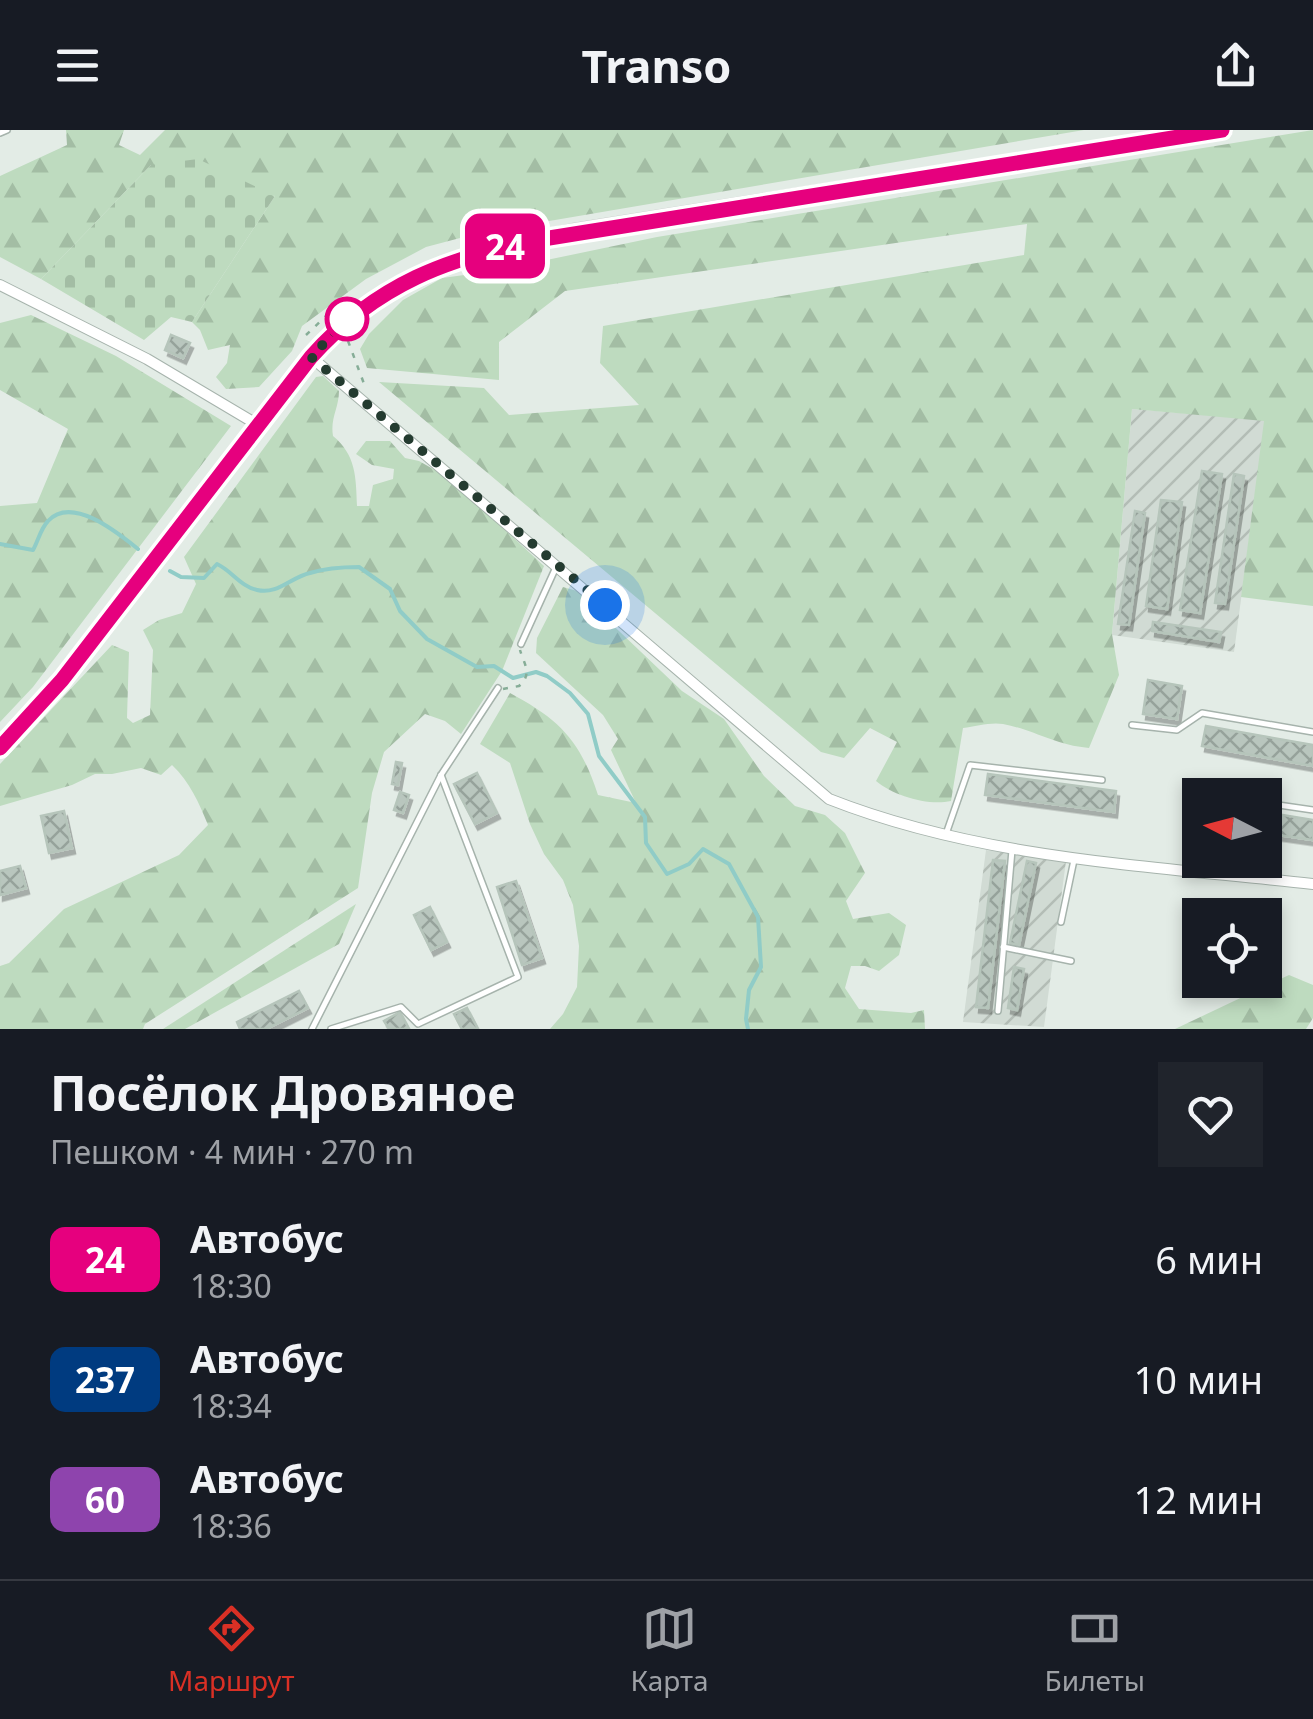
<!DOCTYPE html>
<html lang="ru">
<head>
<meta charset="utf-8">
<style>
  :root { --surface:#171b24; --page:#20242c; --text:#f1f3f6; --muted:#9ea1a6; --line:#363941; --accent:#d93025 }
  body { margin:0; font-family:"Noto Sans",sans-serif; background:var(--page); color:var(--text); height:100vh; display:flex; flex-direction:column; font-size:38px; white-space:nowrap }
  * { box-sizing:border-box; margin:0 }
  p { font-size:32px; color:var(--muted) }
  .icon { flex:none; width:55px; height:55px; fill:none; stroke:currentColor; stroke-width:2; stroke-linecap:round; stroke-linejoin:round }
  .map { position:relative; height:899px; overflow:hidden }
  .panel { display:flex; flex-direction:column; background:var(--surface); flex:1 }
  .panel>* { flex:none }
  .badge { padding:0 20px; border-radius:15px; font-size:35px; line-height:65px }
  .needle { width:65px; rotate:276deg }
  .tools { position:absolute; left:1182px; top:648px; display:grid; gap:20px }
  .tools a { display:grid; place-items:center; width:100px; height:100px; border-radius:0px; background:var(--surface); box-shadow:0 5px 15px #0003; font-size:50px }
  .you { position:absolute; width:50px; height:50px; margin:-25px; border:8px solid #fff; border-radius:50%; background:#1a73e8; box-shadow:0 0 0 15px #1a73e833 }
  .map>.badge { position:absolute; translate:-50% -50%; box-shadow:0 0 0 5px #fff }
  .round { display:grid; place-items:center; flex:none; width:105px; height:105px; border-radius:0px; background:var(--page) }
  .headline { display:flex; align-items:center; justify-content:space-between; height:170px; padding:0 50px }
  h1 { font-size:48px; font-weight:700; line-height:75px }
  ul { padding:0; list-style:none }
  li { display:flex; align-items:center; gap:30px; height:120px; padding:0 50px }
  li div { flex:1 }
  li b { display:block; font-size:38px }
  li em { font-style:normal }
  li .badge { min-width:110px; font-weight:700; text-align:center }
  header { display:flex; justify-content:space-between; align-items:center; height:130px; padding:0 50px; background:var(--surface); font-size:45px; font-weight:700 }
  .dock { display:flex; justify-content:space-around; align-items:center; height:140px; border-top:2px solid var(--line); background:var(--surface); font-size:28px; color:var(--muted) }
  .dock a { display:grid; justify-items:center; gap:5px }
  .dock .current { color:var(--accent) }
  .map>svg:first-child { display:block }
  .industrial { fill:url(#industrial-furrows) }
  .forest { fill:url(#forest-firs) }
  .cemetery { fill:url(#cemetery-stones) }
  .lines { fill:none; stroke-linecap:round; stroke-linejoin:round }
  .stream { stroke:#90ccc7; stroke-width:4 }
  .building { fill:url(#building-cross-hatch); stroke:#b6c5bb; stroke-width:2.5; filter:url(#shadow) }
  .service-casing { stroke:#a6b3ac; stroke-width:8 }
  .minor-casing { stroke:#a6b3ac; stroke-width:12 }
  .trunk-casing { stroke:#c2c8c5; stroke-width:20 }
  .path { stroke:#86ad97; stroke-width:2.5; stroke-dasharray:5 8; stroke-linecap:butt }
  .service { stroke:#fff; stroke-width:5 }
  .minor { stroke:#fff; stroke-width:10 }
  .trunk { stroke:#4e8169; stroke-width:18 }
  .line-casing { stroke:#fff; stroke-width:22 }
  .line { stroke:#e6007e; stroke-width:15 }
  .walk { stroke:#243b30; stroke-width:10; stroke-dasharray:0 18 }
  .stop-dot { fill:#fff; stroke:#e6007e; stroke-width:5 }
</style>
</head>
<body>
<header><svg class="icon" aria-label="menu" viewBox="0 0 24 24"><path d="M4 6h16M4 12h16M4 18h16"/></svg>Transo<svg class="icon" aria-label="share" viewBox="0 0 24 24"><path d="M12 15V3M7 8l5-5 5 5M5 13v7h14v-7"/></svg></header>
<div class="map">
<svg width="1313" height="899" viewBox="0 0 1313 899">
  <defs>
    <pattern id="industrial-furrows" width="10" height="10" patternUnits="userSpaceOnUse" patternTransform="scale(2.5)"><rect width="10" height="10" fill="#d1dbd4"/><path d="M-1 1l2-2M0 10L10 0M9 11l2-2" fill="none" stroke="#b3bdb6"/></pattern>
    <pattern id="forest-firs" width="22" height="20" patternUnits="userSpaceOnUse" patternTransform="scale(2.5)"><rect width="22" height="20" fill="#bedbbf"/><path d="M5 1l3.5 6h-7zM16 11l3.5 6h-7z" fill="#a3bda4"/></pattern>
    <pattern id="cemetery-stones" width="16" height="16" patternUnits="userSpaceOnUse" patternTransform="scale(2.5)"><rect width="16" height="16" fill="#bedbbf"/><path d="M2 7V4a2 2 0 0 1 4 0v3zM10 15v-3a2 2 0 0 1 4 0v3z" fill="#a3bda4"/></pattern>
    <pattern id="building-cross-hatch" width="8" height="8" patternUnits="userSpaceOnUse" patternTransform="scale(2.5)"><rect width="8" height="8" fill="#b9c6be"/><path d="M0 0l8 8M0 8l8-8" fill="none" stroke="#96a29b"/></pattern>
    <filter id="shadow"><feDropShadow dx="3" dy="5.5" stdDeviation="0" flood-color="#0004"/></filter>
  </defs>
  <rect width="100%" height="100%" fill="#e3ece6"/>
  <g class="industrial">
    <polygon points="1132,279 1265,290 1234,522 1112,505"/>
    <polygon points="986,720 1066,731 1044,897 963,892"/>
  </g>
  <g class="forest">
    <polygon points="66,0 124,0 119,15 140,25 165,0 1084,0 479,103 426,117 366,149 302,196 292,221 259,257 226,259 216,247 227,233 230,215 208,220 200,200 192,192 275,66 151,35 41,149 0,127 0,46 67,15"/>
    <path d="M1313 0V476L1241 467 1264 291 1132 279 1112 504 1119 545 1089 618C1054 615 1035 600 1003 594 991 592 976 596 963 598L951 671C928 676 894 666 876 651L897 612 870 598 844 628 821 622 379 252 484 258 509 285 639 275 600 233 603 196 1024 125 1027 94 565 161 499 212V250L367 238 360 219 369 204 403 170 442 148 494 141 657 107Z"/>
    <polygon points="31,185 116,226 231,296 33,557 0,592 0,376 37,373 68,299 0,260 0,193"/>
    <path d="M323 246 339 261C339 278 330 288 333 306 356 325 356 347 357 376H369L373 355 393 349 394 339 372 335 356 324 366 311H390L405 328 419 331 449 348 544 436 502 541 461 604 445 591 425 584 384 622 372 663 358 758 145 894 143 899H0V836L9 833 64 779 179 725 208 695C199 673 190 652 172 635L161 645 141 638 112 644H95L72 655 0 676V634L112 515 129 522 127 588 133 593 150 585 153 520 143 500 159 490 182 483 196 454 184 427 316 247Z"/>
    <path d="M563 457 577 461 682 561 724 589 764 646 795 676 825 685 845 703 865 743 846 771 853 789 889 783 906 795 899 825 879 841 865 836H851L845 858 859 879 911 883 924 880 925 899H550L563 884 577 857 579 816 573 775 563 750 544 724 530 694 510 633 480 614 510 563C560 590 580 610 598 665L636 673 611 620 618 609 603 585 536 523 537 508Z"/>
    <polygon points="356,774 339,814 185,899 163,899"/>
    <polygon points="1289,845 1313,855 1313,888 1306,899 1175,899"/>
  </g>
  <polygon class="cemetery" points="198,29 275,66 192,192 171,187 144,210 41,149 151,35"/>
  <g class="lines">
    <g class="stream">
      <path d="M0 414 33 420C38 411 41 398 48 391 72 365 118 403 138 419"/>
      <path d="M170 441 181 447 204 448 217 434C232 441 240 456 257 460 278 465 291 447 310 443 326 438 342 437 359 437L390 459 400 481 427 509 477 537 494 536 513 548 536 542 547 546 570 563 588 584 599 626 645 687 646 713 667 744 689 734 703 719 729 734 758 787 761 837 749 860 746 889 748 899"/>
    </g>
  </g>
  <g class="building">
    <polygon points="171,205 190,213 183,228 165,220"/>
    <polygon points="1202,341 1222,344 1200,483 1180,480"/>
    <polygon points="1234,344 1244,346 1225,474 1215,473"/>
    <polygon points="1161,370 1182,372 1167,479 1146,476"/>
    <polygon points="1135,381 1145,383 1129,495 1118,494"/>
    <polygon points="1153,492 1221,502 1219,512 1152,501"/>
    <polygon points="1148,550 1182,556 1177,589 1143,584"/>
    <polygon points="1206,596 1313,615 1313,636 1202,616"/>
    <polygon points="396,632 402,633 398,655 392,654"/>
    <polygon points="477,643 497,683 475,694 454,654"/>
    <polygon points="988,644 1116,661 1114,682 985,665"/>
    <polygon points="400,662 409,665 403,683 394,680"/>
    <polygon points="1191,672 1200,673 1200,693 1188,691"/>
    <polygon points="64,681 72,718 49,723 41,686"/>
    <polygon points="1265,682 1313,690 1313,710 1265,703"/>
    <polygon points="993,730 1005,731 988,878 976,877"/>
    <polygon points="1027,731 1036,733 1019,815 1010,813"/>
    <polygon points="20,736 26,758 0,765 0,741"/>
    <polygon points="516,751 542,828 522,835 497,757"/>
    <polygon points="430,777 447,812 431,820 414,785"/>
    <polygon points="1014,837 1024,839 1017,880 1008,878"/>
    <polygon points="299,861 308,878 266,899 240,899 237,892"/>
    <polygon points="467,878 478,899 462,899 454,884"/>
    <polygon points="400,882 409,899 389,899 384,891"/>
  </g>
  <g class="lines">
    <g class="service-casing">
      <g id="service">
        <polyline points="0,3 7,0"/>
        <polyline points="521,514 557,435"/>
        <polyline points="1132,595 1177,600 1202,583 1313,602"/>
        <polyline points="1205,664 1214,665"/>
        <polyline points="1265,673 1313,680"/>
        <polyline points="946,704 970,635 1102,650"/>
        <polyline points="1061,792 1074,730"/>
        <polyline points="1003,817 1071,831"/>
        <polyline points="998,881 1012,720"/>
        <polyline points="312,899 441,645 498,558"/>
        <polyline points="331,899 401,877 418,894 518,847 441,645"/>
      </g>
    </g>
    <g class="minor-casing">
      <g id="minor">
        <polyline points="0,155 147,229 258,295"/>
        <path d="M311 227 829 669C981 729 1151 736 1313 754"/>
      </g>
    </g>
    <g class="trunk-casing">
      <path id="trunk" d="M0 618 61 550 311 227C386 142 466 124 573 103L1223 0"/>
    </g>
    <g class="path">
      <polyline points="306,205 326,186 330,190"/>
      <polyline points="348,211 366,259"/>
      <path d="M503 559 519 556C533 544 524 534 520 520"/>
    </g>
    <use href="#service" class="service"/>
    <use href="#minor" class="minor"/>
    <use href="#trunk" class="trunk"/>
  </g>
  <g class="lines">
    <g class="line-casing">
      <path id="line" d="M0 618 62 550 311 227C376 154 449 127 543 109L1222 0"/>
    </g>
    <use href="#line" class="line"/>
    <polyline class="walk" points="347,189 311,227 605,475"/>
  </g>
  <circle class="stop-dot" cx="347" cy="189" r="20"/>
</svg>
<div class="tools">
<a><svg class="needle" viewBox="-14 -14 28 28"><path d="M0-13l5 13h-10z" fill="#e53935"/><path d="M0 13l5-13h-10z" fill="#9ea1a6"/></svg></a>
<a><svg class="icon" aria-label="locate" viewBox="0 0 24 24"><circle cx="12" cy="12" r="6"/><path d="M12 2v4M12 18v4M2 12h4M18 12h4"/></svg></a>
</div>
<div class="you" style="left:605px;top:475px"></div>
<b class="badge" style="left:505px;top:116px;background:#e6007e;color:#fff">24</b>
</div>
<section class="panel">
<div class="headline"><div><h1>Посёлок Дровяное</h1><p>Пешком · 4 мин · 270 m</p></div><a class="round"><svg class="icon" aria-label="heart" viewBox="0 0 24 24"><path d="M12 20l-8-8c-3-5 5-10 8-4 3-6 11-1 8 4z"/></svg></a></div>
<ul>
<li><span class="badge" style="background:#e6007e;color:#fff">24</span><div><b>Автобус</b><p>18:30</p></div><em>6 мин</em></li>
<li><span class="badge" style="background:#003b80;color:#fff">237</span><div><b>Автобус</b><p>18:34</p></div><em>10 мин</em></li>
<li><span class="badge" style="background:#8e44ad;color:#fff">60</span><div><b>Автобус</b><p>18:36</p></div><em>12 мин</em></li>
</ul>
</section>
<nav class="dock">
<a class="current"><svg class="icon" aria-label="directions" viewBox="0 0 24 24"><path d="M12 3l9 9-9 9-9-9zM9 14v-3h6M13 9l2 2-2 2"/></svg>Маршрут</a>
<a><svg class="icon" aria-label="map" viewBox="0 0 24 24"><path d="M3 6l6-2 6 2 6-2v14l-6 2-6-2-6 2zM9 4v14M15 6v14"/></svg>Карта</a>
<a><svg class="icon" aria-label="tickets" viewBox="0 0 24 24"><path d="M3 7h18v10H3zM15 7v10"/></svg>Билеты</a>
</nav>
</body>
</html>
